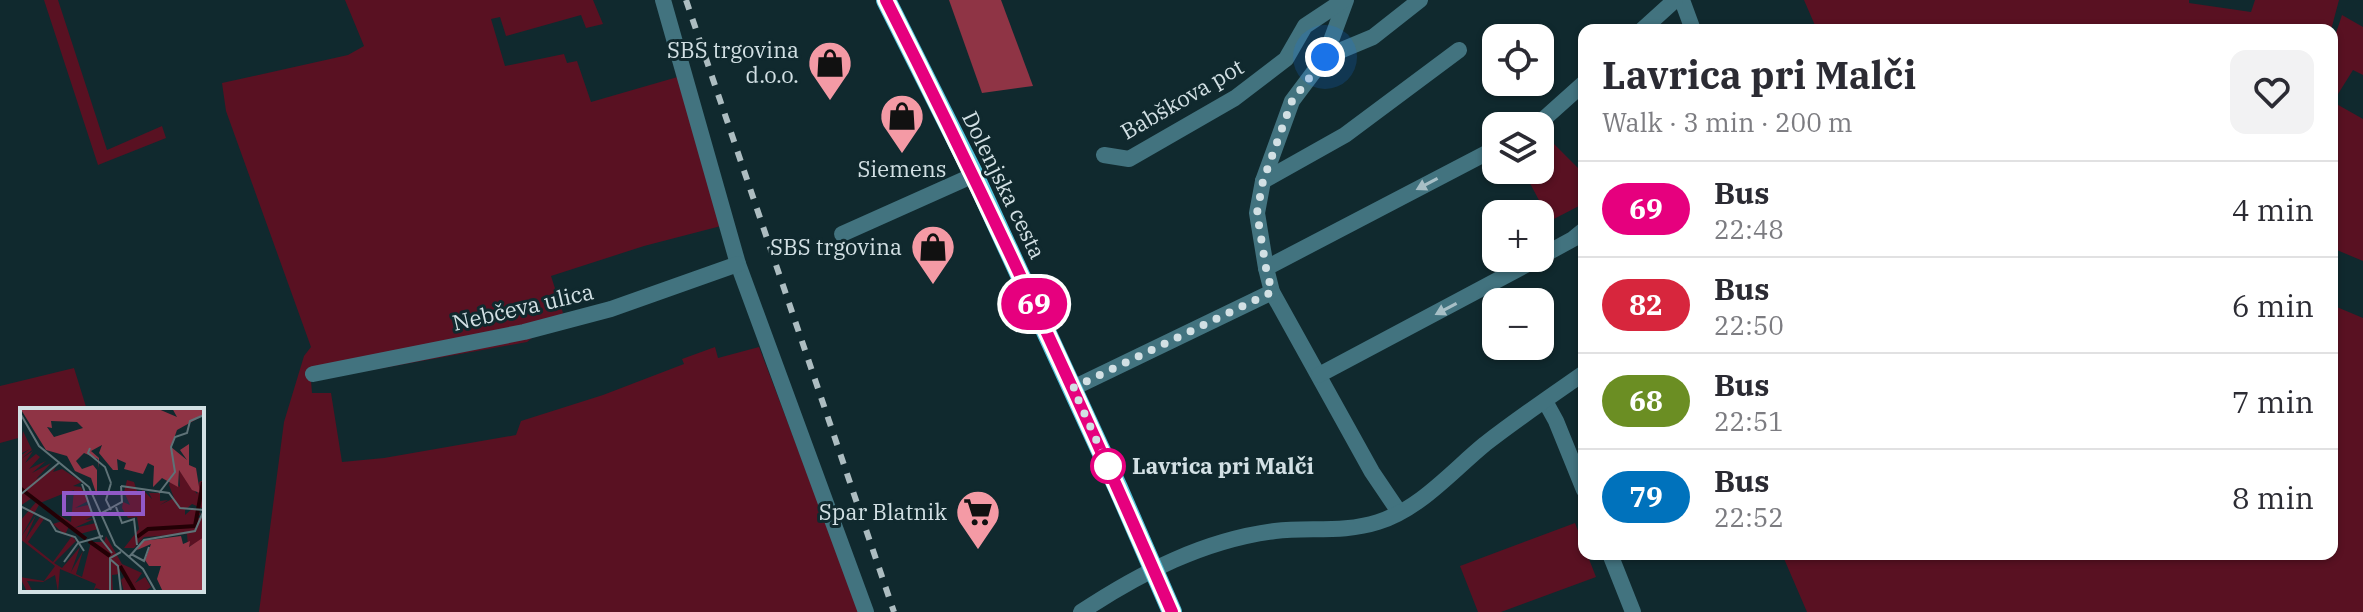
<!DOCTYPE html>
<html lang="en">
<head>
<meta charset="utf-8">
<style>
  :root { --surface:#fff; --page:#f2f2f3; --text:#2b2b33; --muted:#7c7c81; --line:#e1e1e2 }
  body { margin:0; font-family:"IBM Plex Serif",serif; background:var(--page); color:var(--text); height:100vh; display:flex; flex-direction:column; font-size:30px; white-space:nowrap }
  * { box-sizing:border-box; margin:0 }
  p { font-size:26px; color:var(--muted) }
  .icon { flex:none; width:44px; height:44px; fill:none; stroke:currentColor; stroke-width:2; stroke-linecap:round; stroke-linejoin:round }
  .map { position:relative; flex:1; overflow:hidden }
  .panel { position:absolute; left:1578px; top:24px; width:760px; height:536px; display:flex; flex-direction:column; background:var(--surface); border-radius:16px; box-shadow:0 2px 6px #0004 }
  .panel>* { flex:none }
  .badge { padding:0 16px; border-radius:26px; font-size:28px; line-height:52px }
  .buttons { position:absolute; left:1482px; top:24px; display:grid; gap:16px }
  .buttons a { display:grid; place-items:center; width:72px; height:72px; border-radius:16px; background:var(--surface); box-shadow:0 2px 6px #0004; font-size:40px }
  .you { position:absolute; width:40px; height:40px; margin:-20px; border:6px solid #fff; border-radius:50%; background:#1a73e8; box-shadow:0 0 0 12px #1a73e833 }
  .map>.badge { position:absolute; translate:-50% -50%; box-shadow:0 0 0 4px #fff }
  .round { display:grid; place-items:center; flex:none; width:84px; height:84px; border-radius:16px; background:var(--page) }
  .overview { display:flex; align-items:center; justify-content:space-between; height:136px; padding:0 24px }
  h1 { font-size:38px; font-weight:700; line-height:60px }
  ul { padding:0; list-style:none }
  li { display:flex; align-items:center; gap:24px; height:96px; padding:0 24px; border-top:2px solid var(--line) }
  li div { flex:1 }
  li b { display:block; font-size:30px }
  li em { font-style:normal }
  li .badge { min-width:88px; font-weight:700; text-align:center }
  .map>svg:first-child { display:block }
  .green { fill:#591122 }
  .forest { fill:#8f3445 }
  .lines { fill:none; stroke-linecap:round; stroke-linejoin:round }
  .minor { stroke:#42737f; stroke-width:16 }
  .primary { stroke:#54c3db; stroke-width:20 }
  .rail { stroke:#adbdc1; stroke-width:6; stroke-dasharray:10 10; stroke-linecap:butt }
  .oneway { fill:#a7bfc6 }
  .line-casing { stroke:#fff; stroke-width:18 }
  .line { stroke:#e6007e; stroke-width:12 }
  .walk { stroke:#d2e0e4; stroke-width:8; stroke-dasharray:0 14.4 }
  .stop-dot { fill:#fff; stroke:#e6007e; stroke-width:4 }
  .labels { text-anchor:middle; stroke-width:6; stroke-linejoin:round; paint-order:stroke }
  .poi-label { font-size:22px; fill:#d2e0e4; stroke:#10292e; text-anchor:end }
  .street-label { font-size:22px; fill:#d2e0e4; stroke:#10292e }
  .stop-label { font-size:22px; font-weight:bold; fill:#d2e0e4; stroke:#10292e; text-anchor:start }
  .inset-river { fill:none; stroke:#230005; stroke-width:4 }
  .inset-road { fill:none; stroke:#5e7277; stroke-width:2 }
  .view { fill:#9159c8; fill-opacity:0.15; stroke:#9159c8; stroke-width:4 }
  .inset-edge { fill:none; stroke:#d2e0e4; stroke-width:4 }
</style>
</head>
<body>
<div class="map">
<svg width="2363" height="612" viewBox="0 0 2363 612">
  <rect width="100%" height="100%" fill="#10292e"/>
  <g class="green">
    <polygon points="44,0 58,0 107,150 162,126 166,138 98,165"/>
    <polygon points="345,0 593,0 603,24 586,28 581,15 506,36 500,17 491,19 505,66 564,54 567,63 577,61 591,102 681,76 721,226 644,246 551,276 563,313 527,342 311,381 312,393 331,393 342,462 384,458 516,435 521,421 603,395 684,364 682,359 715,347 718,358 759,347 860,612 259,612 284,422 304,356 311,347 226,111 222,83 348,55 364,46"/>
    <polygon points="1804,0 2189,0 2189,3 2251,12 2255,0 2339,0 2331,30 1817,30"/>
    <polygon points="2342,15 2363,27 2363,75 2353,70 2333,102 2363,119 2363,261 2332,248 2332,45"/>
    <polygon points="1551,141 1584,174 1584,201 1579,206 1550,221 1523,170 1540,170 1540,147"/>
    <polygon points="2332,305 2363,318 2363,612 1807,612 1782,554 2332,554"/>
    <polygon points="74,368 87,410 22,410 22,437 0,443 0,386"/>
    <polygon points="1575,523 1584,546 1584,554 1587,554 1596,577 1501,612 1478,612 1460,566"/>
  </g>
  <polygon class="forest" points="949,0 1001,0 1033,86 982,93"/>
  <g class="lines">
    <g class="minor">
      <polyline points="663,0 738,264 866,612"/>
      <polyline points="1346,0 1325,57 1292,101 1263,181 1257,213 1266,268 1272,292 1372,472 1399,512"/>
      <polyline points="1682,0 1693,30"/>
      <polyline points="1642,30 1675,0"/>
      <polyline points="1325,57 1373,37 1420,0"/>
      <polyline points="1536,126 1584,83"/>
      <polyline points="1104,155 1129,159 1235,98 1286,59 1305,26 1344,0"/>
      <polyline points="1263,181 1345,135 1459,50"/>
      <polyline points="842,234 974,175"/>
      <polyline points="1540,257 1573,239 1584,230"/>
      <polyline points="1266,268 1496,148"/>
      <polyline points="313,374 524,332 611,309 738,264"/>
      <polyline points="1319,375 1539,258"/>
      <polyline points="1073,388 1272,292"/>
      <polyline points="1545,401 1556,421 1584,490"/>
      <polyline points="1610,554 1633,612"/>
      <path d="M1081 612C1140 573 1204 540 1275 531 1309 527 1344 533 1378 522 1420 509 1452 471 1485 444 1517 419 1551 396 1584 373"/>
    </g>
    <polyline class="primary" points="886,0 974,175 1118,488 1172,612"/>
    <polyline class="rail" points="686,0 894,612"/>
  </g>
  <defs><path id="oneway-solid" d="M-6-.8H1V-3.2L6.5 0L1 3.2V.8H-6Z" transform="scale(2)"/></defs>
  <g class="oneway">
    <use href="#oneway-solid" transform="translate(1427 184) rotate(152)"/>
    <use href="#oneway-solid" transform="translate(1446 309) rotate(152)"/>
  </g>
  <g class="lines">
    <g class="line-casing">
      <path id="line" d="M886 0C988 201 1082 405 1172 612"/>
    </g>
    <use href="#line" class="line"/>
    <polyline class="walk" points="1108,466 1073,388 1272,292 1266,268 1257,213 1263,181 1292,101 1325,57"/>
  </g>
  <defs>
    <g id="shop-pin" transform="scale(2.3)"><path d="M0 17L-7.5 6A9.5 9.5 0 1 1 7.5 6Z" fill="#f49aa5" stroke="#10292e"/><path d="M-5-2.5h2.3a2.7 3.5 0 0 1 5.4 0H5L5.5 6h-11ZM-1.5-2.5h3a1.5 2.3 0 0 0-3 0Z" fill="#111"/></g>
    <g id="supermarket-pin" transform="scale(2.3)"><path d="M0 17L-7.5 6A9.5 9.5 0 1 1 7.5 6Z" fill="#f49aa5" stroke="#10292e"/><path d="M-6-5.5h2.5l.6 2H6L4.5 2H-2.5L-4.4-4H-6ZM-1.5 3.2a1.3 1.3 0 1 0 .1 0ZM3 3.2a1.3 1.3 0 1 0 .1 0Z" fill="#111"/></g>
  </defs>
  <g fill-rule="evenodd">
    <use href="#shop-pin" x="830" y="63"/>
    <use href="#shop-pin" x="902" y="116"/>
    <use href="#shop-pin" x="933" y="247"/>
    <use href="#supermarket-pin" x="978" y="512"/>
  </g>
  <circle class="stop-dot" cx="1108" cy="466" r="16"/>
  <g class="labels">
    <g class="poi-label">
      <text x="799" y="58">SBS trgovina<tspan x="799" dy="25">d.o.o.</tspan></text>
      <text x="902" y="177" text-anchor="middle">Siemens</text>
      <text x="902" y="255">SBS trgovina</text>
      <text x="947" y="520">Spar Blatnik</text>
    </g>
    <g class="street-label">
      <text transform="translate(1182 99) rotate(-30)" y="8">Babškova pot</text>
      <text transform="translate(1004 185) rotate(64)" y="8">Dolenjska cesta</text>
      <text transform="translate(523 307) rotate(-13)" y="8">Nebčeva ulica</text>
    </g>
    <g class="stop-label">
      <text x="1132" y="474">Lavrica pri Malči</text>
    </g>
  </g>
  <g transform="translate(20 408)">
    <rect width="184" height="184" fill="#10292e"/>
    <path d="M3 23 12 42 1 51 13 43 5 55 16 46 20 49 9 61 26 53 12 65 31 55 16 71 36 59 33 64 42 61 62 74 53 78 61 79 68 93 55 100 68 97 73 108 65 112 74 111 54 120 76 115 78 121 60 126 49 118 45 127 33 116 42 113 24 99 51 114 54 82 46 85 47 91 45 85 20 95 1 129 16 107 5 132 20 109 24 111 8 134 33 154 52 128 56 133 34 155 42 160 60 139 51 164 63 143 56 166 62 169 71 134H84L86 128 102 156 122 165 115 175 125 169 131 179 124 184H104L101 172 106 167 100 159V166L92 167 93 183 99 184H86L76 180 73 184 76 176 40 161 38 184 35 167 23 174 7 173 13 184H7L0 169 24 173 35 158 0 131V113L17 93 12 90 0 98V48L10 41 0 46ZM159 62 177 86 179 74 184 72V101L172 96 165 102V107L173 100 181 106 175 110H184L183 132 168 139 167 126 124 129 114 140H104L119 121 117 109 108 110 102 100 103 94 110 97 104 84 107 72 114 74 118 86 123 82 132 91 129 85H140V93L148 92 140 97 154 90 149 77 151 71 160 79Z" fill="#591122"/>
    <path d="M0 0H136L157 9 152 0H184V7L157 22 151 39 167 52 160 42 169 36V57L176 60 180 85 172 82 159 62 158 79 142 70 133 79 134 58 128 55 123 66 104 61 106 55 97 51 98 62H93L79 45 82 37 71 43 79 50V60L78 51 64 45 56 53 62 61 73 57 77 62V88L71 70 55 63 47 48 26 42ZM31 13 57 14 63 20 34 29 27 19 32 20ZM161 128 163 136 170 133 169 139 184 129V184H143L137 171 141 158H129L125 152 131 136 117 142 122 133Z" fill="#8f3445" fill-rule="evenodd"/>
    <path class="inset-river" d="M0 80 66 131M175 118 183 74M117 129 128 121 176 118M69 133 90 148M100 158 115 184"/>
    <path class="inset-road" d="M0 5 19 38 69 79 95 137 123 161 136 184M70 40 68 45 85 59 91 75M62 76 81 131 92 145M101 78 149 85 160 100 184 102M139 85 155 64 151 39 155 29 167 25 170 13 184 7M0 87 40 54M0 98 30 113 36 123 55 129 64 143M96 99 102 115 114 111 117 137M91 102 86 92 91 75M78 107 102 94 101 78M111 146 124 153 129 139M109 149 124 132 175 123 184 102M90 151 98 158 101 184M44 154 58 135 83 128M90 184V150L101 144"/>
    <path class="view" d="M44 85H123V106H44Z"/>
    <rect width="184" height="184" class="inset-edge"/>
  </g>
</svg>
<div class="buttons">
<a><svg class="icon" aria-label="locate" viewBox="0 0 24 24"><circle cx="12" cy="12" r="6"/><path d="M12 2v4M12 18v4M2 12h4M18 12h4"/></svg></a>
<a><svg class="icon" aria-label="layers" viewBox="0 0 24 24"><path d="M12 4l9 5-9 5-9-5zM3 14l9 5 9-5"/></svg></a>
<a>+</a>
<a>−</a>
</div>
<div class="you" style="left:1325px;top:57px"></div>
<b class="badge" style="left:1034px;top:304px;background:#e6007e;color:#fff">69</b>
<section class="panel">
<div class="overview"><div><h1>Lavrica pri Malči</h1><p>Walk · 3 min · 200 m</p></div><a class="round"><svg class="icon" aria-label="heart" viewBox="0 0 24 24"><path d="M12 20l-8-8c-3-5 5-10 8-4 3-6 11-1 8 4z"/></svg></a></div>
<ul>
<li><span class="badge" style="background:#e6007e;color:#fff">69</span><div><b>Bus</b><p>22:48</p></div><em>4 min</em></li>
<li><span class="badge" style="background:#d7263d;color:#fff">82</span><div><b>Bus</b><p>22:50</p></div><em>6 min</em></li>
<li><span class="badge" style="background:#6b8e23;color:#fff">68</span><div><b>Bus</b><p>22:51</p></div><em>7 min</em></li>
<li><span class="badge" style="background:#0072bc;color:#fff">79</span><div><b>Bus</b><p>22:52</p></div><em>8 min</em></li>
</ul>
</section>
</div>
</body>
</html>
